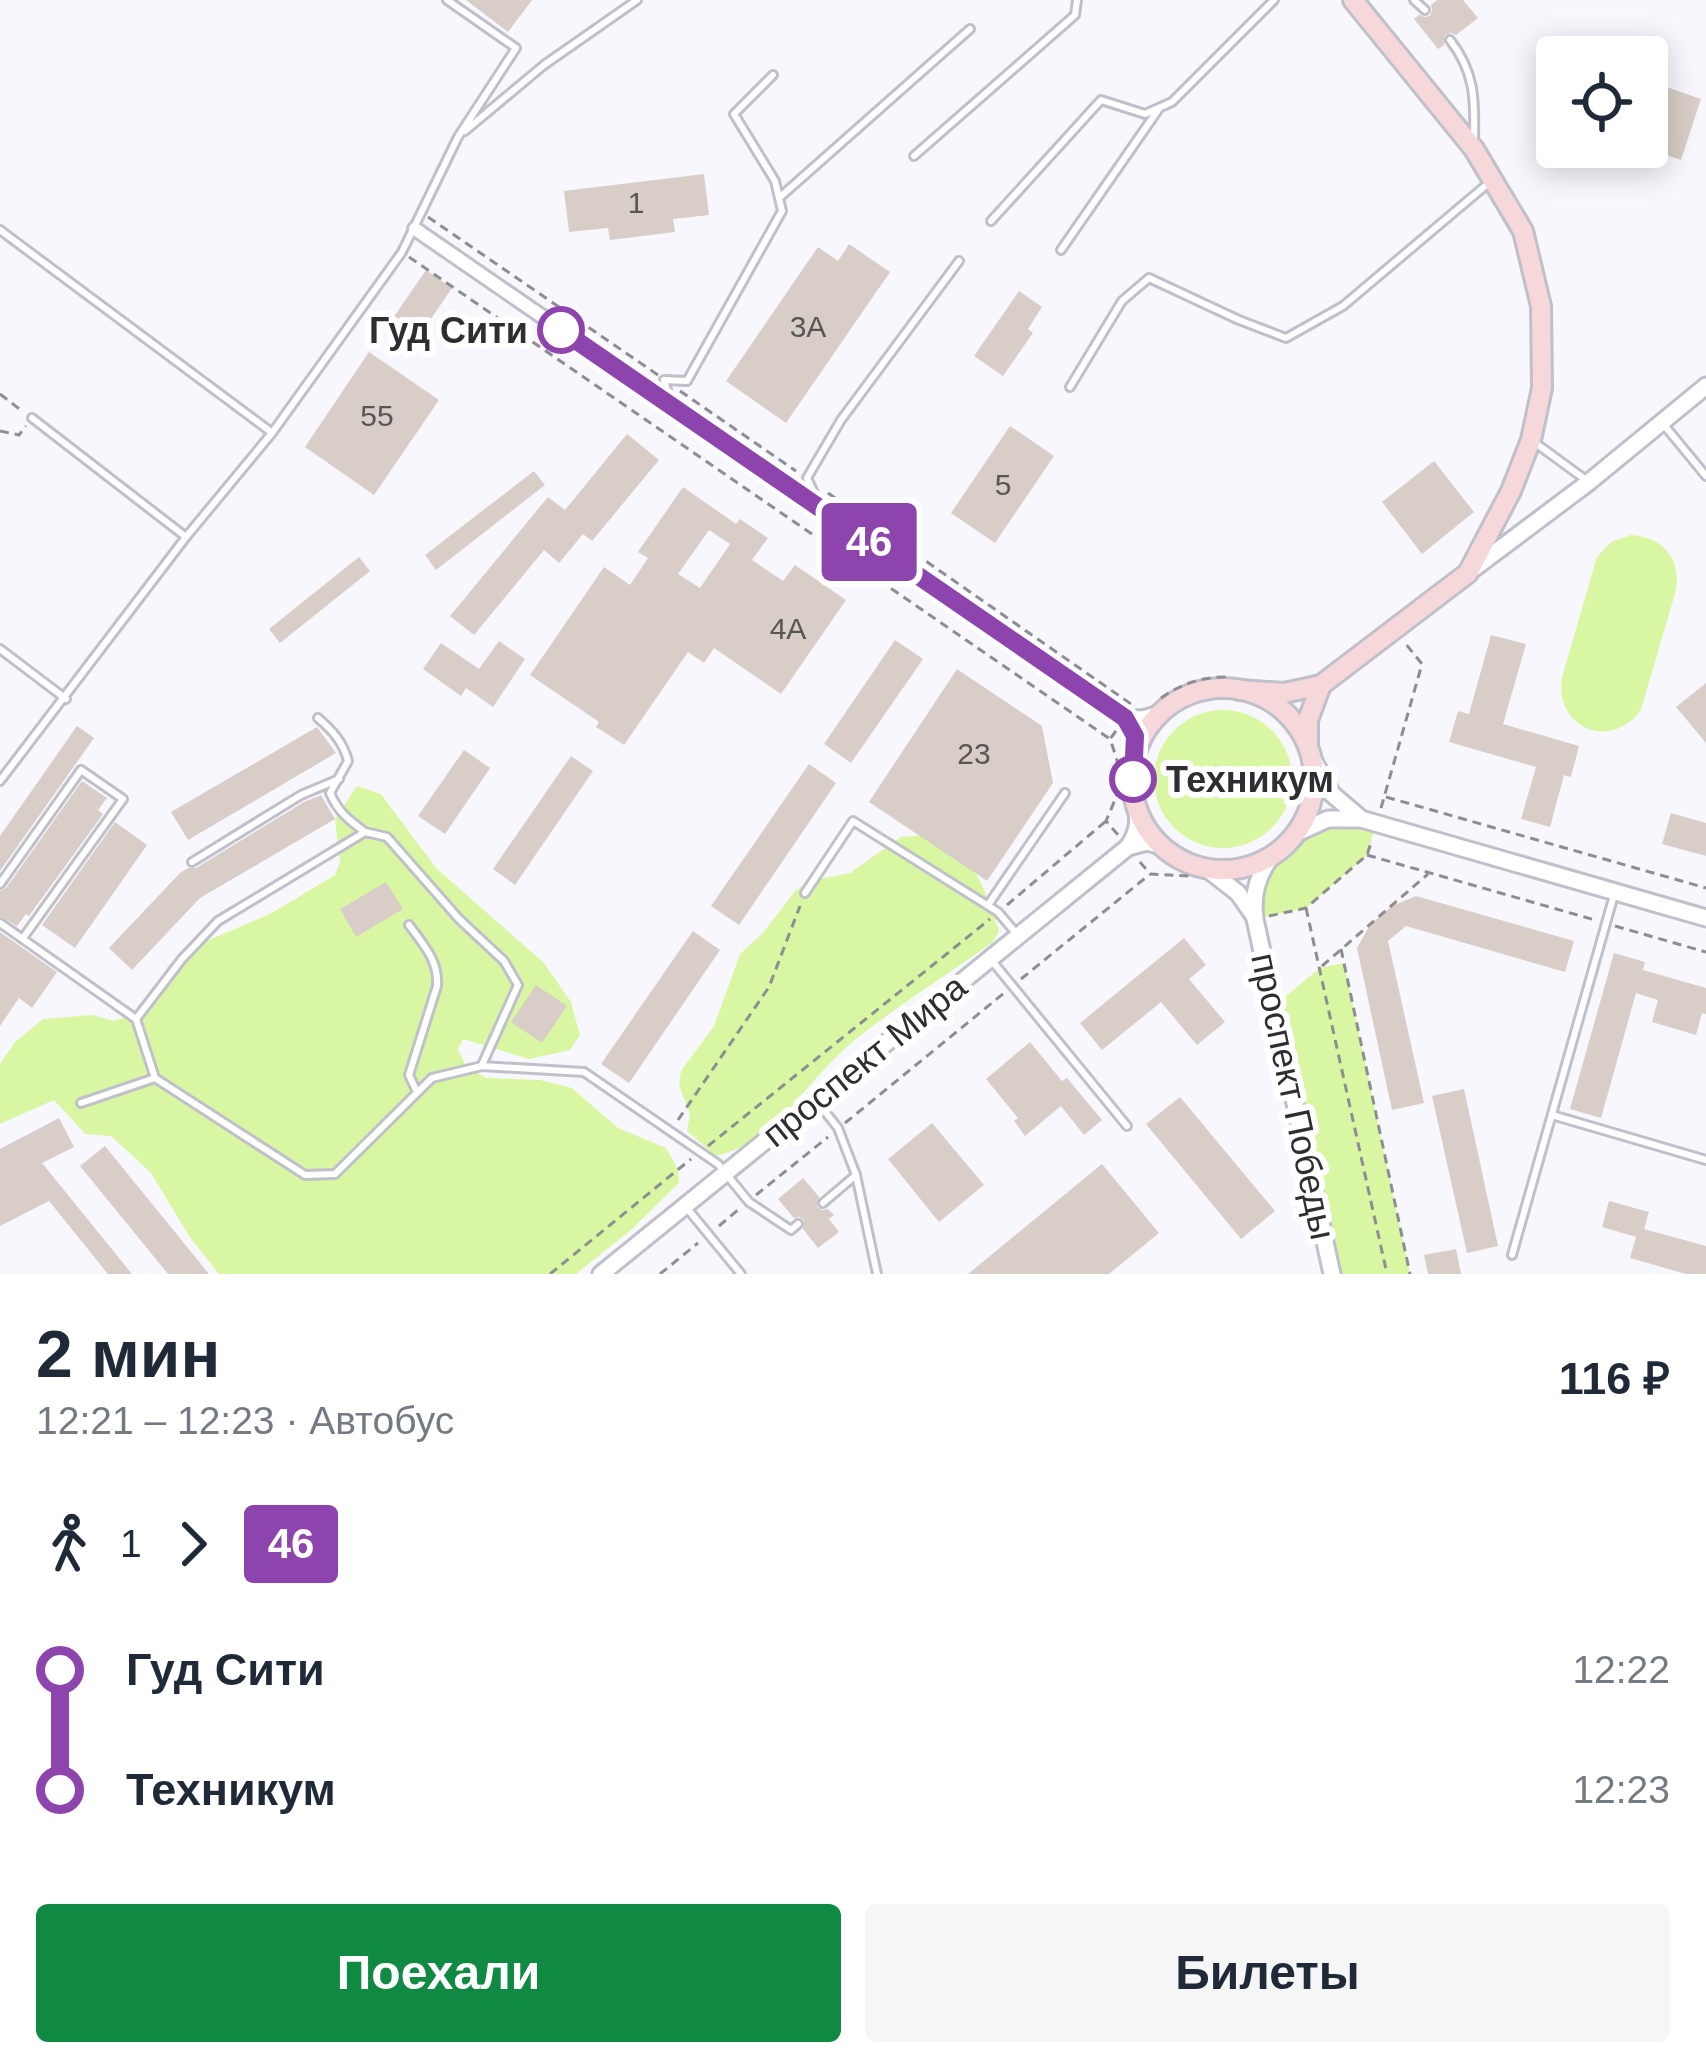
<!DOCTYPE html>
<html lang="ru">
<head>
<meta charset="utf-8">
<style>
  :root { --surface:#fff; --page:#f6f6f7; --text:#1f2937; --muted:#747a83; --accent:#108943 }
  body { margin:0; font-family:Helvetica,sans-serif; background:var(--page); color:var(--text); height:100vh; display:flex; flex-direction:column; font-size:45px; white-space:nowrap }
  * { box-sizing:border-box; margin:0 }
  p { font-size:39px; color:var(--muted) }
  .icon { flex:none; width:66px; height:66px; fill:none; stroke:currentColor; stroke-width:2; stroke-linecap:round; stroke-linejoin:round }
  .map { position:relative; height:1274px; overflow:hidden }
  .side { display:flex; flex-direction:column; background:var(--surface); flex:1 }
  .side>* { flex:none }
  .badge { padding:0 24px; border-radius:9px; font-size:42px; line-height:78px }
  .fabs { position:absolute; left:1536px; top:36px; display:grid; gap:24px }
  .fabs a { display:grid; place-items:center; width:132px; height:132px; border-radius:12px; background:var(--surface); box-shadow:0 6px 30px #0003; font-size:60px }
  .map>.badge { position:absolute; translate:-50% -50%; box-shadow:0 0 0 6px #fff }
  .legs { display:flex; align-items:center; gap:18px; height:132px; padding:0 36px; font-size:39px }
  .legs p { margin-inline-start:auto }
  .head { display:flex; align-items:center; justify-content:space-between; height:204px; padding:0 36px }
  h1 { font-size:66px; font-weight:700; line-height:90px }
  .primary-button { display:flex; gap:24px; margin-top:auto; padding:24px 36px }
  .primary-button a { flex:1; height:138px; border-radius:12px; background:var(--accent); color:#fff; font-size:48px; font-weight:700; line-height:138px; text-align:center }
  .primary-button a+a { background:var(--page); color:var(--text) }
  ul { padding:0 36px; list-style:none }
  li { display:flex; align-items:center; gap:42px; height:120px; font-size:45px }
  li i { display:grid; place-items:center; width:18px; height:100%; margin:0 15px; background:currentColor }
  li i::after { content:''; width:30px; height:30px; margin:-15px; border:9px solid; border-radius:50%; background:var(--surface) }
  li p { margin-inline-start:auto }
  li:first-child i { background:linear-gradient(#0000 50%,currentColor 0) }
  li:last-child i { background:linear-gradient(currentColor 50%,#0000 0) }
  .map>svg:first-child { display:block }
  .green { fill:#d9f7a3 }
  .building { fill:#d8cec7; fill-rule:evenodd }
  .lines { fill:none; stroke-linecap:round; stroke-linejoin:round }
  .service-casing { stroke:#c0c0ca; stroke-width:12 }
  .minor-casing { stroke:#c0c0ca; stroke-width:18 }
  .tertiary-casing { stroke:#c0c0ca; stroke-width:21 }
  .secondary-casing { stroke:#c0c0ca; stroke-width:24 }
  .path { stroke:#8e8d92; stroke-width:3; stroke-dasharray:9 6; stroke-linecap:butt }
  .service { stroke:#fff; stroke-width:6 }
  .minor { stroke:#fff; stroke-width:12 }
  .tertiary { stroke:#fff; stroke-width:15 }
  .secondary { stroke:#f6d7da; stroke-width:18 }
  .line-1-casing { stroke:#fff; stroke-width:27 }
  .line-1 { stroke:#8e44ad; stroke-width:18 }
  .stop-1-dot { fill:#fff; stroke:#8e44ad; stroke-width:6 }
  .labels { text-anchor:middle; stroke-width:12; stroke-linejoin:round; paint-order:stroke }
  .number-label { font-size:30px; fill:#585556 }
  .stop-label { font-size:36px; font-weight:bold; fill:#2e2d31; stroke:#fff; text-anchor:end }
  .street-label { font-size:36px; fill:#2e2d31; stroke:#fff }
</style>
</head>
<body>
<div class="map">
<svg width="1706" height="1274" viewBox="0 0 1706 1274">
  <rect width="100%" height="100%" fill="#f8f7fe"/>
  <g class="green">
    <path d="M1631 535C1663 537 1681 559 1676 590L1641 710C1610 752 1554 728 1562 677L1597 557 1611 542Z"/>
    <circle cx="1223" cy="779" r="69"/>
    <polygon points="357,786 381,794 436,868 543,962 571,1002 580,1035 570,1050 529,1059 463,1039 458,1049 466,1066 486,1078 540,1080 572,1088 618,1128 666,1148 678,1169 679,1183 631,1230 576,1274 219,1274 189,1236 151,1173 111,1136 85,1134 54,1100 0,1124 0,1064 15,1042 43,1019 92,1015 114,1021 147,1010 158,1000 167,967 185,950 270,914 335,875 340,862 335,819"/>
    <path d="M1376 823 1367 855 1306 908 1255 919C1259 904 1264 866 1273 855 1301 820 1335 826 1376 823Z"/>
    <path d="M926 835C975 853 984 886 999 931L993 942C946 976 893 1008 849 1045 806 1082 774 1143 716 1156L687 1131 690 1114 679 1085 681 1071 714 1026 740 954 763 933 795 891 809 881 850 873 901 837Z"/>
    <polygon points="1344,963 1410,1274 1332,1274 1274,1006 1320,968"/>
  </g>
  <g class="building">
    <polygon points="466,0 532,0 508,32"/>
    <polygon points="1437,0 1463,0 1478,18 1456,35 1451,33 1445,35 1444,45 1438,49 1414,19 1419,15 1425,17 1430,16 1432,10 1431,5"/>
    <polygon points="1658,84 1701,99 1681,160 1651,150 1661,117 1648,113"/>
    <polygon points="704,174 709,215 673,219 675,232 610,240 608,228 569,232 564,191"/>
    <polygon points="849,244 890,272 786,423 726,381 818,247 838,261"/>
    <polygon points="426,270 452,288 413,345 387,327"/>
    <polygon points="1019,291 1042,307 1028,329 1033,333 1003,376 974,356"/>
    <polygon points="369,352 439,400 374,495 305,447"/>
    <polygon points="1010,426 1054,456 995,543 951,513"/>
    <polygon points="627,434 659,460 592,541 583,534 559,563 544,550 474,635 450,616 548,497 565,510"/>
    <polygon points="1434,461 1474,512 1422,554 1382,502"/>
    <polygon points="534,471 545,485 436,570 425,555"/>
    <path d="M683 487 736 524 740 519 768 538 752 560 783 581 795 565 846 600 781 694 714 648 704 663 688 652 624 745 596 727 599 722 530 675 604 567 630 585 648 558 638 552ZM709 530 730 544 700 588 678 574Z"/>
    <polygon points="359,557 370,571 280,643 269,629"/>
    <polygon points="1491,635 1526,644 1503,724 1579,746 1571,777 1564,775 1550,827 1521,819 1536,767 1449,742 1458,711 1469,714"/>
    <polygon points="895,640 923,659 851,763 824,744"/>
    <polygon points="499,641 525,659 493,707 466,688 461,696 423,669 441,643 479,669"/>
    <polygon points="957,669 1042,726 1053,783 987,881 869,802"/>
    <polygon points="1706,683 1706,743 1676,707"/>
    <polygon points="77,726 94,738 0,871 0,836"/>
    <polygon points="317,727 336,753 188,840 171,812"/>
    <polygon points="464,750 490,768 445,834 418,816"/>
    <polygon points="571,756 593,771 515,885 493,869"/>
    <polygon points="809,764 836,783 739,925 711,906"/>
    <polygon points="82,781 107,798 98,810 103,814 29,916 26,914 17,926 0,916 0,891 6,888"/>
    <polygon points="321,795 335,819 200,898 132,970 109,948 180,873 188,868 196,868 304,802"/>
    <polygon points="1671,813 1706,823 1706,856 1662,844"/>
    <polygon points="115,822 147,845 75,948 42,925"/>
    <polygon points="386,882 403,909 356,937 340,909"/>
    <polygon points="1416,896 1574,941 1565,972 1406,926 1388,941 1424,1103 1392,1110 1357,948 1370,925 1392,906"/>
    <polygon points="693,931 720,950 629,1083 601,1064"/>
    <polygon points="0,932 57,972 32,1008 19,998 0,1026"/>
    <polygon points="1184,938 1206,965 1189,979 1225,1022 1197,1045 1161,1002 1102,1050 1080,1023"/>
    <polygon points="1614,953 1645,962 1643,970 1706,988 1706,1014 1702,1013 1696,1035 1652,1022 1658,1000 1636,993 1601,1118 1570,1109"/>
    <polygon points="536,985 567,1006 542,1043 511,1022"/>
    <polygon points="1030,1042 1062,1081 1067,1078 1102,1120 1084,1135 1061,1106 1025,1136 1014,1121 1018,1118 986,1079"/>
    <polygon points="1464,1089 1498,1246 1467,1253 1432,1096"/>
    <polygon points="1180,1097 1275,1211 1241,1239 1146,1124"/>
    <polygon points="59,1118 74,1147 42,1163 132,1274 108,1274 49,1201 0,1226 0,1149"/>
    <polygon points="932,1123 984,1185 939,1222 888,1159"/>
    <polygon points="105,1146 209,1274 168,1274 80,1166"/>
    <polygon points="1102,1164 1159,1233 1109,1274 968,1274"/>
    <polygon points="803,1178 819,1197 817,1207 822,1210 828,1209 834,1215 829,1219 839,1232 818,1248 803,1229 804,1220 799,1217 794,1218 778,1199"/>
    <polygon points="1609,1201 1649,1212 1644,1229 1706,1246 1706,1274 1686,1274 1630,1258 1636,1237 1602,1227"/>
    <polygon points="1456,1249 1461,1274 1428,1274 1424,1255"/>
  </g>
  <g class="lines">
    <g class="service-casing">
      <g id="service">
        <polyline points="1414,0 1425,10"/>
        <path d="M1450 40C1475 72 1475 100 1474 139"/>
        <polyline points="465,131 544,65 637,0"/>
        <polyline points="914,156 1075,15 1077,0"/>
        <polyline points="779,198 970,29"/>
        <polyline points="991,221 1101,100 1145,114 1172,102 1274,0"/>
        <polyline points="0,230 271,432"/>
        <polyline points="1061,250 1158,110"/>
        <polyline points="1070,387 1122,301 1149,278 1239,320 1286,338 1343,306 1491,181"/>
        <polyline points="670,401 664,380 687,381 782,211 775,181 734,114 773,75"/>
        <polyline points="32,418 186,537"/>
        <polyline points="1664,425 1706,476"/>
        <polyline points="1534,442 1586,480"/>
        <polyline points="820,506 807,478 841,420 959,261"/>
        <polyline points="0,649 66,699"/>
        <path d="M318 718C333 731 343 742 348 761L330 793C338 812 349 820 365 832"/>
        <polyline points="0,781 186,537 272,433 402,252 458,137 516,48 447,0"/>
        <polyline points="192,862 301,795 339,779"/>
        <polyline points="0,884 81,770 123,799 23,938"/>
        <polyline points="805,893 853,821 998,912 1015,932"/>
        <polyline points="988,905 1065,793"/>
        <polyline points="0,923 136,1019 155,1078 305,1175 335,1174 432,1078 482,1066 584,1072 718,1164 749,1202 791,1230 798,1224"/>
        <path d="M409 925C423 944 439 961 437 986L409 1075 417 1092"/>
        <polyline points="992,961 1127,1126"/>
        <polyline points="136,1019 182,959 218,921 365,832 387,837 459,919 504,961 518,985 482,1065"/>
        <polyline points="81,1103 155,1078"/>
        <polyline points="819,1104 838,1128 856,1175 877,1274"/>
        <polyline points="1552,1115 1706,1160"/>
        <polyline points="823,1203 856,1175"/>
        <polyline points="686,1207 741,1274"/>
        <polyline points="1512,1255 1614,895"/>
      </g>
    </g>
    <g class="minor-casing">
      <g id="minor">
        <polyline points="415,229 1125,718 1135,736 1135,754"/>
        <polyline points="1125,718 1144,717 1162,712"/>
      </g>
    </g>
    <g class="tertiary-casing">
      <g id="tertiary">
        <polyline points="1473,569 1589,482 1706,386"/>
        <polyline points="1310,754 1332,794 1359,817"/>
        <polyline points="1295,834 1328,819 1361,819 1706,918"/>
        <polyline points="1128,847 1147,842 1162,846"/>
        <path d="M1271 857C1257 876 1252 895 1255 919L1332 1274"/>
        <polyline points="1206,868 1238,893 1254,916"/>
        <path d="M601 1274 1128 847C1138 833 1140 820 1135 804"/>
      </g>
    </g>
    <g class="secondary-casing">
      <g id="secondary">
        <circle cx="1223" cy="779" r="91"/>
        <polyline points="1240,690 1284,693 1321,685 1468,573 1511,491 1531,440 1542,388 1541,306 1523,231 1474,149 1353,0"/>
        <polyline points="1308,744 1308,720 1321,685"/>
      </g>
    </g>
    <g class="path">
      <polyline points="428,217 658,375"/>
      <polyline points="409,257 1110,739"/>
      <polyline points="680,391 796,471"/>
      <polyline points="0,394 22,411"/>
      <polyline points="0,431 19,435 26,426"/>
      <polyline points="828,493 1131,704"/>
      <path d="M1161 698C1182 683 1205 676 1231 677"/>
      <path d="M1116 731 1110 739C1124 779 1123 782 1106 821L1119 836"/>
      <polyline points="1386,797 1706,888"/>
      <polyline points="1381,808 1422,664 1405,643"/>
      <polyline points="1367,855 1595,920"/>
      <polyline points="1140,862 1150,874 1190,876"/>
      <polyline points="1007,905 1106,821"/>
      <polyline points="1306,908 1387,1274"/>
      <polyline points="1269,916 1306,908 1367,855 1372,840"/>
      <polyline points="1615,926 1706,952"/>
      <polyline points="1341,949 1410,1274"/>
      <polyline points="1322,966 1428,874"/>
      <polyline points="1021,979 1149,875"/>
      <polyline points="678,1120 769,987 800,906"/>
      <polyline points="845,1123 1004,993"/>
      <polyline points="708,1146 990,919"/>
      <polyline points="756,1195 828,1137"/>
      <polyline points="719,1226 739,1209"/>
      <polyline points="550,1274 691,1159"/>
      <polyline points="660,1274 698,1243"/>
    </g>
    <use href="#service" class="service"/>
    <use href="#minor" class="minor"/>
    <use href="#tertiary" class="tertiary"/>
    <use href="#secondary" class="secondary"/>
  </g>
  <g class="lines">
    <g class="line-1-casing">
      <polyline id="line-1" points="561,330 1125,718 1135,736 1133,779"/>
    </g>
    <use href="#line-1" class="line-1"/>
  </g>
  <g class="stop-1-dot">
    <circle cx="561" cy="330" r="21"/>
    <circle cx="1133" cy="779" r="21"/>
  </g>
  <g class="labels">
    <g class="number-label">
      <text x="636" y="213">1</text>
      <text x="808" y="337">3А</text>
      <text x="377" y="426">55</text>
      <text x="1003" y="495">5</text>
      <text x="788" y="639">4А</text>
      <text x="974" y="764">23</text>
    </g>
    <g class="stop-label">
      <text x="528" y="343">Гуд Сити</text>
      <text x="1166" y="792" text-anchor="start">Техникум</text>
    </g>
    <g class="street-label">
      <text transform="translate(864 1060) rotate(-39)" y="13">проспект Мира</text>
      <text transform="translate(1294 1096) rotate(78)" y="13">проспект Победы</text>
    </g>
  </g>
</svg>
<div class="fabs">
<a><svg class="icon" aria-label="locate" viewBox="0 0 24 24"><circle cx="12" cy="12" r="6"/><path d="M12 2v4M12 18v4M2 12h4M18 12h4"/></svg></a>
</div>
<b class="badge" style="left:869px;top:542px;background:#8e44ad;color:#fff">46</b>
</div>
<section class="side">
<div class="head"><div><h1>2 мин</h1><p>12:21 – 12:23 · Автобус</p></div><b>116 ₽</b></div>
<div class="legs"><svg class="icon" aria-label="walk" viewBox="0 0 24 24"><circle cx="13" cy="4" r="2"/><path d="M13 8l-2 6 4 7M11 14l-3 7M7 12l3-4h3l4 4"/></svg>1<svg class="icon" aria-label="forward" viewBox="0 0 24 24"><path d="M9 5l7 7-7 7"/></svg><b class="badge" style="background:#8e44ad;color:#fff">46</b></div>
<ul>
<li><i style="color:#8e44ad"></i><b>Гуд Сити</b><p>12:22</p></li>
<li><i style="color:#8e44ad"></i><b>Техникум</b><p>12:23</p></li>
</ul>
<div class="primary-button"><a>Поехали</a><a>Билеты</a></div>
</section>
</body>
</html>
